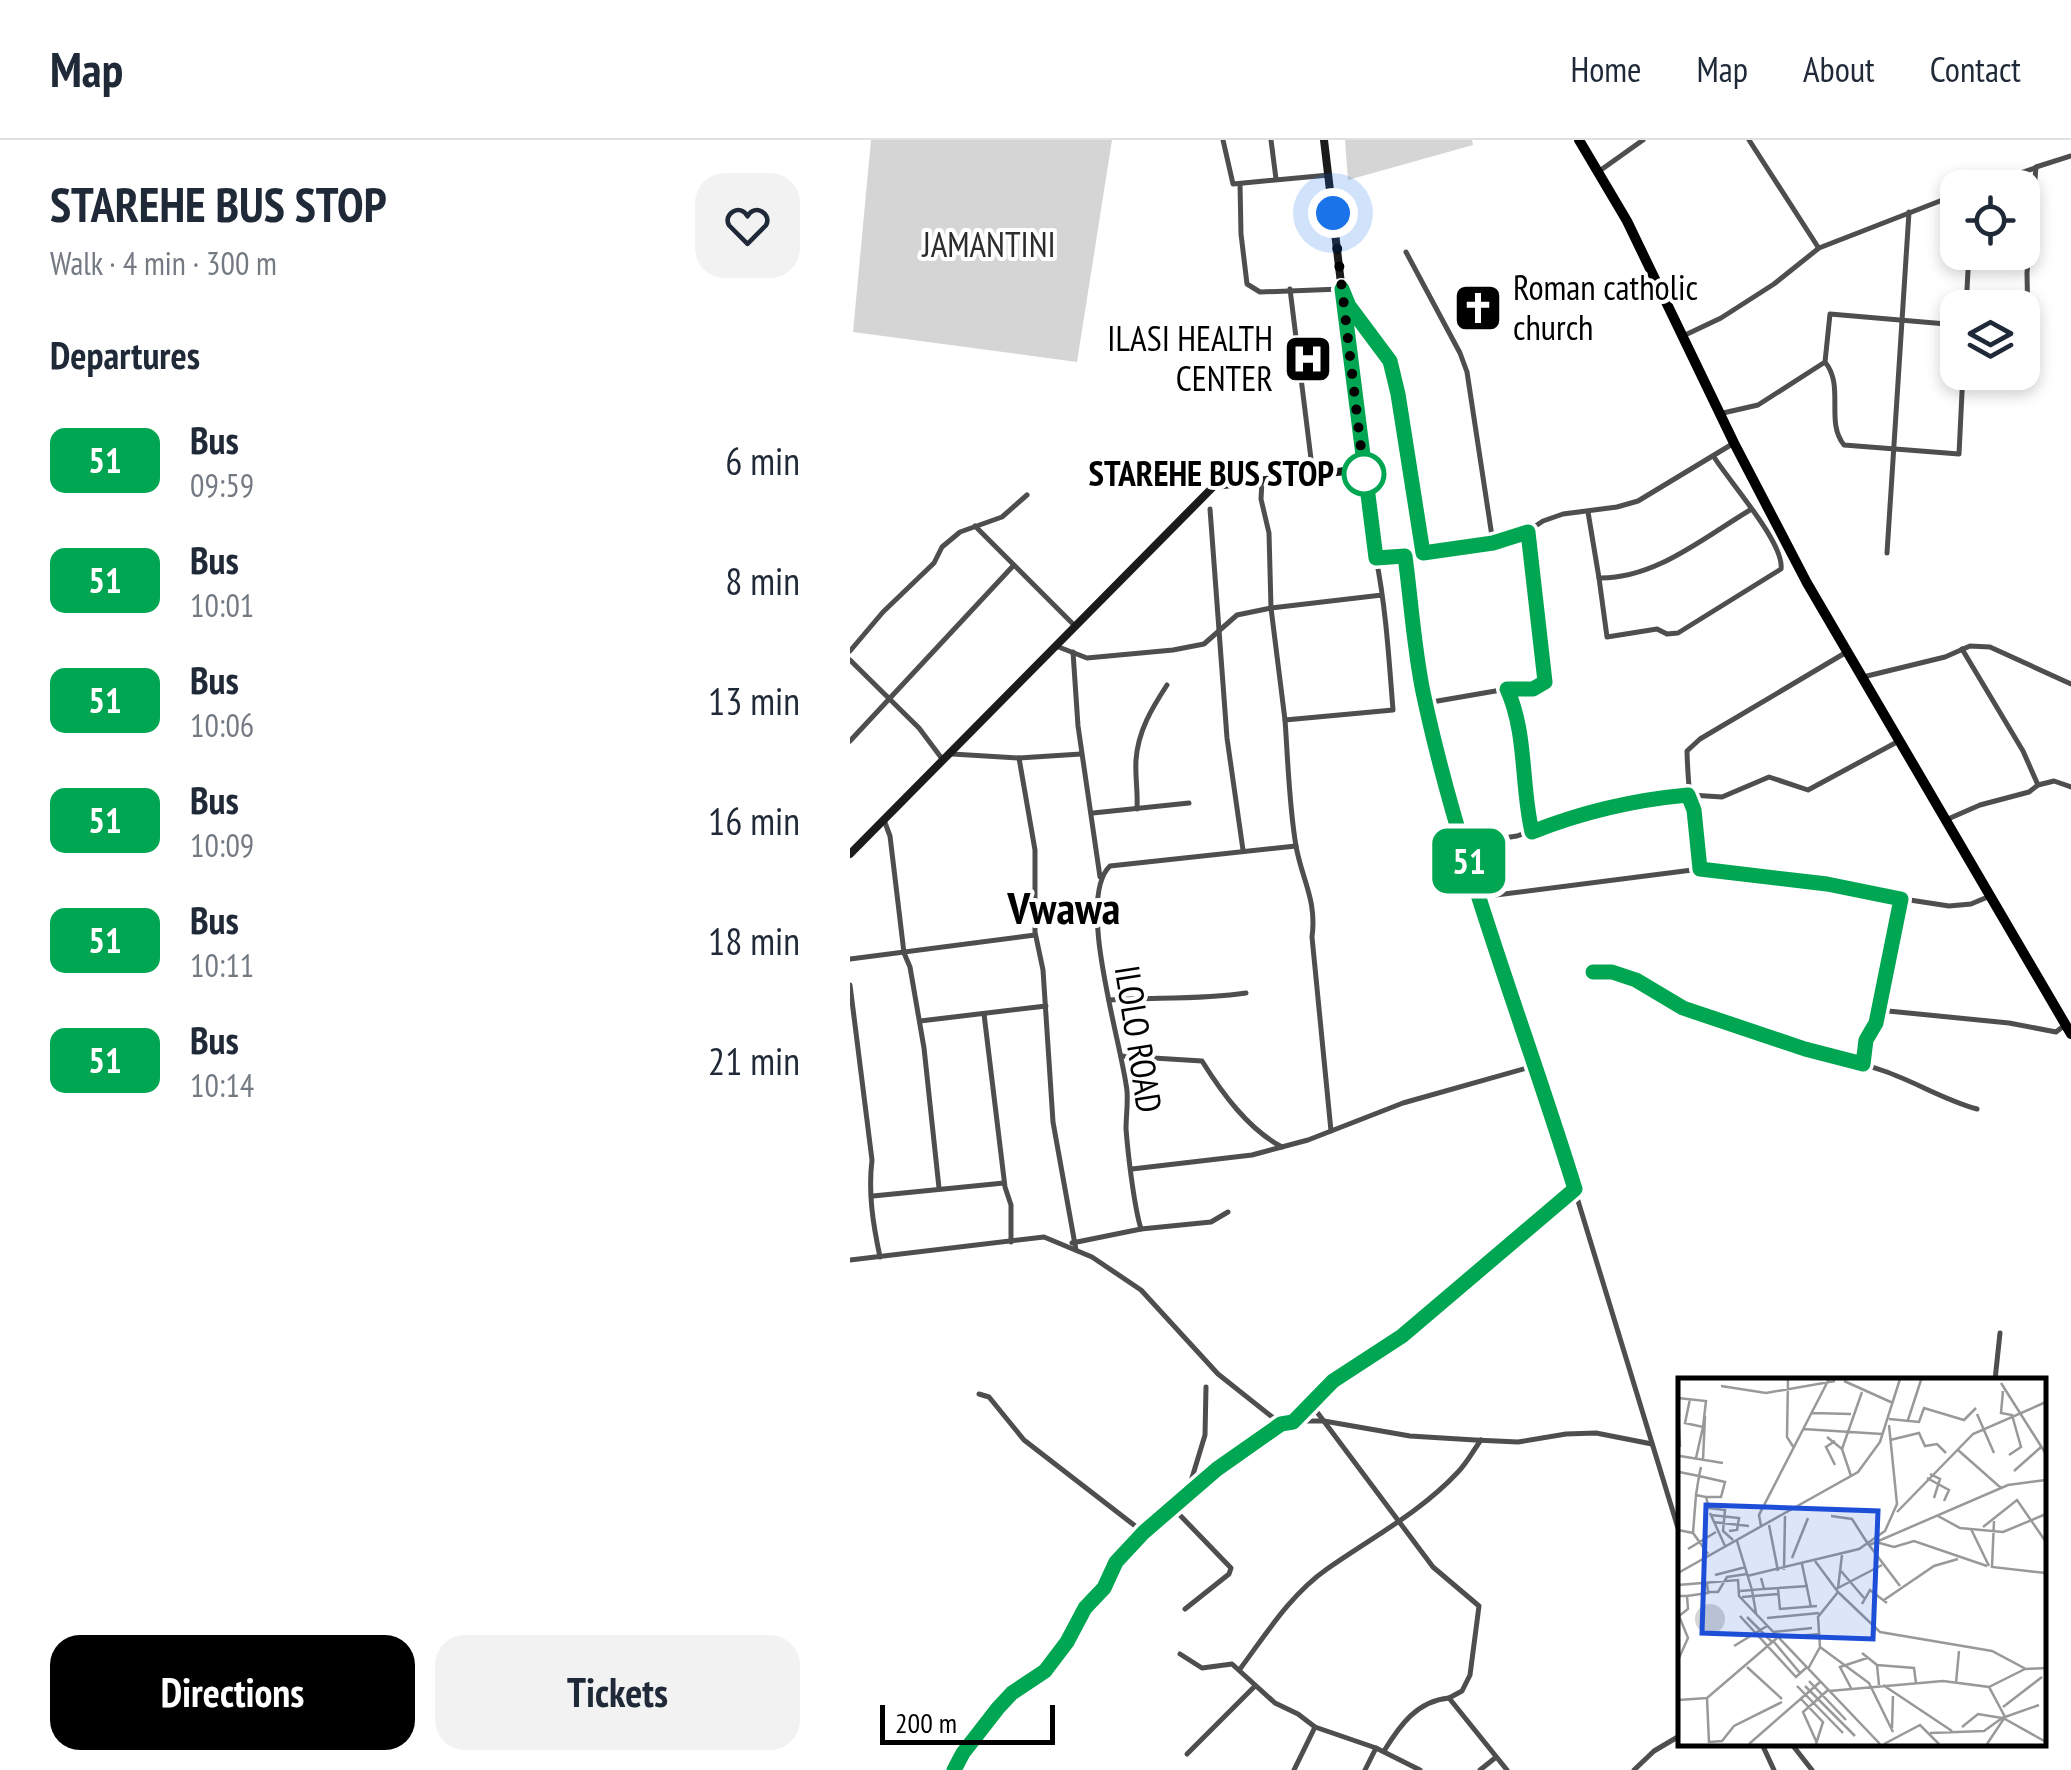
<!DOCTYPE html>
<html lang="en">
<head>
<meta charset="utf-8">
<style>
  :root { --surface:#fff; --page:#f2f2f3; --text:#1f2937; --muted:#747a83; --line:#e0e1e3; --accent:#000 }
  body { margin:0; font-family:"PT Sans Narrow",sans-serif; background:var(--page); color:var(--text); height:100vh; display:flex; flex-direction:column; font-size:38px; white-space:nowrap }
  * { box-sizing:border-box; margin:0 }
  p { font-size:32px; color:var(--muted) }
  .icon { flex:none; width:55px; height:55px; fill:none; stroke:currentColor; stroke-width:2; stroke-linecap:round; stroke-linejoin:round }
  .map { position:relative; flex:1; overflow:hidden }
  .details { display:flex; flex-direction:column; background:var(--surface); width:850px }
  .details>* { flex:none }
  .badge { padding:0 20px; border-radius:15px; font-size:35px; line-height:65px }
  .buttons { position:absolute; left:1090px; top:30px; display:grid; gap:20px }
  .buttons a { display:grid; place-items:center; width:100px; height:100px; border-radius:20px; background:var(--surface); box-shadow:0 5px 15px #0003; font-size:50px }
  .scale { position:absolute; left:30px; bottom:25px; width:175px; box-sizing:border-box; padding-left:10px; border:5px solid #000; border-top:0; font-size:28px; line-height:35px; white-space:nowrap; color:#000; -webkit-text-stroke:8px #fff; paint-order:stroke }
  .you { position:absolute; width:50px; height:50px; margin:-25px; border:8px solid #fff; border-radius:50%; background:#1a73e8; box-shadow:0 0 0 15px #1a73e833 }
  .map>.badge { position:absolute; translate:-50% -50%; box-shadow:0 0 0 5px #fff }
  h2 { padding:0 50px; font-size:38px; line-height:90px }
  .round { display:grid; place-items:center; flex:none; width:105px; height:105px; border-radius:30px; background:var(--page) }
  .summary { display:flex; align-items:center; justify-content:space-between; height:170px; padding:0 50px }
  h1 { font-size:48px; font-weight:700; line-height:75px }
  .button { display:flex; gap:20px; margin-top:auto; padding:20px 50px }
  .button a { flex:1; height:115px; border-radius:30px; background:var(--accent); color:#fff; font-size:40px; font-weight:700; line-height:115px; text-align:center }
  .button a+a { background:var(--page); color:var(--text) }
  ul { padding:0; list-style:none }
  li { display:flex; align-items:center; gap:30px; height:120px; padding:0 50px }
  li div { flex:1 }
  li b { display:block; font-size:38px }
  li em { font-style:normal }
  li .badge { min-width:110px; font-weight:700; text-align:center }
  header { display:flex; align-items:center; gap:60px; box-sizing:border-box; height:140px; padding:0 50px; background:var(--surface); border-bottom:2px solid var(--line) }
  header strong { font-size:48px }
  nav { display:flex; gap:55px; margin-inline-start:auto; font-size:35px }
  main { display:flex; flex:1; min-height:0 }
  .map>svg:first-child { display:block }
  .green { fill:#d5d5d5 }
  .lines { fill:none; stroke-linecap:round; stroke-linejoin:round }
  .street { stroke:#4e4e4e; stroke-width:5 }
  .secondary { stroke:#1b1b1b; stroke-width:8 }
  .highway { stroke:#000; stroke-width:10 }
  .line-casing { stroke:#fff; stroke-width:22 }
  .line { stroke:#00a651; stroke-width:15 }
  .walk { stroke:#000; stroke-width:10; stroke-dasharray:0 18 }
  .stop-dot { fill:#fff; stroke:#00a651; stroke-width:5 }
  .labels { text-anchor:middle; stroke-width:8; stroke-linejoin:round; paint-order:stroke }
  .park-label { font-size:35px; fill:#2c2c2c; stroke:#fff }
  .poi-label { font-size:35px; fill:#000; stroke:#fff; text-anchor:start }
  .stop-label { font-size:35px; font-weight:bold; fill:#000; stroke:#fff; text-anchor:end }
  .street-label { font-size:35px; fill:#000; stroke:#fff }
  .district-label { font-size:45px; font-weight:bold; fill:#000; stroke:#fff }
  .inset-road { fill:none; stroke:#999; stroke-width:2.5 }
  .view { fill:#1d4ed8; fill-opacity:0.15; stroke:#1d4ed8; stroke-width:5 }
  .inset-edge { fill:none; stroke:#000; stroke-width:5 }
</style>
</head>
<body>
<header>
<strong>Map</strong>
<nav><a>Home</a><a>Map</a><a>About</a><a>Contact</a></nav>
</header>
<main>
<section class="details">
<div class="summary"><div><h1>STAREHE BUS STOP</h1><p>Walk · 4 min · 300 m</p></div><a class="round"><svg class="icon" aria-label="heart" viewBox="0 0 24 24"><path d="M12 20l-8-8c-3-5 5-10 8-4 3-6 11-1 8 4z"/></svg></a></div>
<h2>Departures</h2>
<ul>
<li><span class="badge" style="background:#00a651;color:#fff">51</span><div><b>Bus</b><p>09:59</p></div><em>6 min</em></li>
<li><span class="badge" style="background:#00a651;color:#fff">51</span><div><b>Bus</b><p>10:01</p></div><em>8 min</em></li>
<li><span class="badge" style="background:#00a651;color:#fff">51</span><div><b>Bus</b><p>10:06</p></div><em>13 min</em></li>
<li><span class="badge" style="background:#00a651;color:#fff">51</span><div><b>Bus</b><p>10:09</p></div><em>16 min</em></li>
<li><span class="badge" style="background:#00a651;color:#fff">51</span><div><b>Bus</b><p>10:11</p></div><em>18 min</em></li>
<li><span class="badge" style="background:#00a651;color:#fff">51</span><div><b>Bus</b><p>10:14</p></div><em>21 min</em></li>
</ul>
<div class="button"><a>Directions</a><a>Tickets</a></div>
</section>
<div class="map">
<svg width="1221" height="1630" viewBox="0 0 1221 1630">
  <rect width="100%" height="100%" fill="#fff"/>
  <g class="green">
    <polygon points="21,0 262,0 227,222 3,192"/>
    <polygon points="495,0 622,0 623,5 498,40"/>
  </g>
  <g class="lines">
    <g class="street">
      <polyline points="373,0 383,44 479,35"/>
      <polyline points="421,0 426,39"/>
      <polyline points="899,0 968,107"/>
      <polyline points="748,32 793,0"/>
      <polyline points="390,44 391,94 397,144 410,152 491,149"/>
      <polyline points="1126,48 1185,28"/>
      <polyline points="556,112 610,213 617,232 643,403"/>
      <polyline points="440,149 463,335"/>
      <polyline points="496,159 540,221 548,254 573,413"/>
      <polyline points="1116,168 1119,112"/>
      <polyline points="1172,186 1178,186 1177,133 1186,27 1221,16"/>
      <polyline points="833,196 871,178 924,144 969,108 1108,54"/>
      <path d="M975 222C995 246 975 282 994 305L1109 314 1113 232"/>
      <polyline points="873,273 908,265 975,222 980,174 1108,185"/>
      <polyline points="513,329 526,418"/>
      <polyline points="360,369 377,598 393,710"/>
      <path d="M738 372 749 438C805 439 853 398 900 370"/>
      <polyline points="125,386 225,486"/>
      <polyline points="1037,413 1059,72"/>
      <polyline points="555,416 573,551 600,652 652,835 707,992 831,1398"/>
      <path d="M749 438 757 497 807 489 817 494 828 493 931 429C935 404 879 341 864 317"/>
      <path d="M532 455 421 468 435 580 543 570C539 520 536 468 526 418L643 403 672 395 693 381 713 374 767 367 788 361 884 303"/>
      <polyline points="206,506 237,518 323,510 354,504 387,475 421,468 419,393 411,359 412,341"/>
      <polyline points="1112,509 1173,611 1188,645"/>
      <polyline points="0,511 33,472 84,423 92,407 110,392 152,377 177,355"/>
      <polyline points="223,512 228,586 250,737"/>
      <polyline points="0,520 69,588 93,620"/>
      <polyline points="1013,537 1095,517 1120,506 1140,507 1221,544"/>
      <path d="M657 549C677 593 671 646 681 692"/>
      <polyline points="576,563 657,549 683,549 695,541 677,391"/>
      <path d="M435 580C438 621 439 665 446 706 452 740 467 760 462 797L481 991"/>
      <polyline points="0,601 163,426"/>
      <polyline points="102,614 169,618 231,614"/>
      <polyline points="169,618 185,710 185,792 193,830 203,982 226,1110"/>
      <path d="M287 669C288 652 285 636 286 620 288 591 302 568 317 545"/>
      <polyline points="243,673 339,663"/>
      <polyline points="1098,679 1130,665 1179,652 1188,645 1204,641 1221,647"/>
      <polyline points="34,680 40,696 54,813 60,827 74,908 89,1048"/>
      <polyline points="614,704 667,696 725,675 803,658 841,655 872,657 919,637 958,650 1047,602"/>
      <path d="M849 728C843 689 838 651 837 611L850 599 995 513"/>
      <polyline points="630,757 850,729 977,744 1014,753 1099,766 1121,764 1140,756"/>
      <polyline points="0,819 185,795"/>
      <path d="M743 832C784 833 800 855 835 868 900 894 968 909 1034 931 1066 942 1094 960 1127 969"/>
      <path d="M0 845 22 1020C18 1053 23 1084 30 1117"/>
      <path d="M259 860C305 857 350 860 396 853"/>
      <polyline points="1028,870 1159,883 1206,892 1215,885"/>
      <polyline points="134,874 155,1047 161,1065 161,1102"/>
      <polyline points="70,881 196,866"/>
      <path d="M271 916 352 921C372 953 398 989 432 1007"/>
      <polyline points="1013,925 1016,900 1026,883 1051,759"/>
      <polyline points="282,1029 402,1015 458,1000 553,963 684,926"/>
      <polyline points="23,1056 154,1043"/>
      <path d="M291 1089C284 1066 278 1014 276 989 276 977 278 964 277 951 272 904 225 759 260 726L446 706"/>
      <polyline points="222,1103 291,1089 361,1082 378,1072"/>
      <polyline points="0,1120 194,1097 242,1117 291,1150 368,1234 431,1284 443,1282 483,1241 552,1197 725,1049"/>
      <polyline points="1145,1240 1150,1193"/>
      <polyline points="129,1254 139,1257 174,1300 293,1392"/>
      <polyline points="461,1264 583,1427 629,1466 620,1535 612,1551 599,1558 657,1630"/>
      <polyline points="446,1281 474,1281 560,1296 625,1300 668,1302 716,1294 746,1293 802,1304"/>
      <polyline points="338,1351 355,1295 356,1247"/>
      <polyline points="323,1368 381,1428 379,1434 335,1469"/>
      <polyline points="330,1514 352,1528 382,1524 425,1563 448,1574 465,1587 444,1630"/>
      <path d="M390 1529C416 1494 441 1454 477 1429 521 1398 571 1372 608 1332 617 1323 623 1311 631 1300"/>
      <polyline points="465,1587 526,1608 570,1630"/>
      <polyline points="911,1602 924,1630"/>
      <polyline points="940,1602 962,1630"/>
      <path d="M534 1611C550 1585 567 1561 599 1558"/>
      <polyline points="337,1614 405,1546"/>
      <polyline points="104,1630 148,1568 163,1553 195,1531 217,1502 235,1468 254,1448 266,1422 294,1393 367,1329 431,1284"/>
      <polyline points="515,1630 526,1608"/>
      <polyline points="630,1630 645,1618"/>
      <polyline points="784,1630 804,1611 831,1595"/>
    </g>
    <polyline class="secondary" points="0,714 364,346 513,329 474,0"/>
    <polyline class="highway" points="729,0 777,81 884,303 957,443 1221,894"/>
  </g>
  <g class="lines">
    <g class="line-casing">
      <path id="line" d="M104 1630 113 1613 148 1568 162 1553 195 1531 217 1502 235 1468 254 1448 266 1422 294 1392 367 1329 431 1284 443 1282 483 1241 552 1196 725 1049C674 884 609 722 573 552 564 508 561 461 555 416L526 418 492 149 499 166 540 221 548 254 573 413 643 403 678 392 695 542 683 549H657C677 593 671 646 682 692 732 672 783 660 838 655L844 670 850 729 977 744 1051 759 1026 883 1016 900 1013 924 955 909 833 868 786 840 762 832H743"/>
    </g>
    <use href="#line" class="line"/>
    <polyline class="walk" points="483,73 514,334"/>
  </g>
  <defs>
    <g id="church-square" transform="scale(2.5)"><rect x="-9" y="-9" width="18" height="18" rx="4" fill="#000" stroke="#fff"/><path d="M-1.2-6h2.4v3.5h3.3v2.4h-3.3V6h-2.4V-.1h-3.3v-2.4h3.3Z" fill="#fff"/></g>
    <g id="hospital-square" transform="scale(2.5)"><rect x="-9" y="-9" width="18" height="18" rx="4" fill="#000" stroke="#fff"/><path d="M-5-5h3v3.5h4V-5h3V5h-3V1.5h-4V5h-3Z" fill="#fff"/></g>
  </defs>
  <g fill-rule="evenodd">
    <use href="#church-square" x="628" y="168"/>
    <use href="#hospital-square" x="458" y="219"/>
  </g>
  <circle class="stop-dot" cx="514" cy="334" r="20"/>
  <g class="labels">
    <g class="park-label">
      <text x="139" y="117">JAMANTINI</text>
    </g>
    <g class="poi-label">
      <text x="663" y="160">Roman catholic<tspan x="663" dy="40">church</tspan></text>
      <text x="423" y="211" text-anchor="end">ILASI HEALTH<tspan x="423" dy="40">CENTER</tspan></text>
    </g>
    <g class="stop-label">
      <text x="484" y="346">STAREHE BUS STOP</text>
    </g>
    <g class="street-label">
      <text transform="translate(288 899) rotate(81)" y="12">ILOLO ROAD</text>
    </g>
    <g class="district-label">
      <text x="214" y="784">Vwawa</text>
    </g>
  </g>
  <g transform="translate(828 1238)">
    <rect width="368" height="368" fill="#fff"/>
    <path d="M17 241a15 15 0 1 1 30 0a15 15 0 1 1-30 0Z" fill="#d5d5d5"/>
    <path class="inset-road" d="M110 1 109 59 116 70M166 3 215 25M323 5 368 76M43 8 88 15 157 3M325 13 323 35 334 37 343 69 331 77M0 20 28 23 25 49 7 45 12 21M0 30 2 69M134 35 173 36M299 36 316 75M211 41 241 44 246 30 286 42 298 30M230 42 243 2M125 51 204 56M149 59 164 71 173 98M212 62 241 55 247 68 259 66 268 75M157 63 148 69 157 87M164 71 184 14M280 72 323 110M2 78 45 85M18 80 25 49M25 82 27 38M23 89 21 98 47 104 43 119H28M336 93 363 69M1 94 21 98 18 117 28 119 31 130 47 132 45 153 55 162M252 96 262 101 256 120M249 100 271 112 266 123M219 134 295 56 368 24M32 135 47 168M33 137 61 140 59 152 51 153M153 138 174 141 190 166M260 138 282 150 325 154 368 136M316 143 314 189 368 195M35 144 71 148M91 147 100 193M83 148 81 137 151 1M305 149 339 122 368 164M293 151 311 188M0 152 15 155 30 176M15 155 18 117M59 163 74 212 86 211 83 200M198 164 216 169 236 163 309 188M10 171 38 154M114 180 130 140M124 186 133 229M106 192 107 138M163 193 186 220M0 195 180 94 202 64 222 1M37 197 68 189M69 198 181 171 207 153 219 126 211 47M0 207 60 202 61 218 202 366M222 208 191 167 330 107 368 102M160 210 164 177M86 211 130 208M100 211 102 231 139 228M158 211 204 187M62 213 74 212 78 235M30 214H40L49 199 69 196M160 214 202 254 314 273 348 291 368 290M0 218H9L10 231 1 238 10 260 1 280M9 218 30 215 29 205M64 219 100 216M206 222 256 188 280 181M184 226 192 212 209 225M62 238 118 299 129 289M69 239 95 265M89 240 141 235M95 254 134 250M110 259 141 256M96 264 122 295M56 268 89 248M142 269 191 305 215 354M184 275 199 287 201 307M199 287 236 290 238 305M69 289 104 321M130 291 142 269 140 239 160 214 137 183M131 303 168 342M278 305 281 273M205 307 274 353M119 308 165 355M127 308 177 358M311 309 347 291M173 310 162 289 189 280M151 313 265 303 311 309 327 339 309 366M29 320 31 365M123 321 145 344 138 366M0 322 29 320 99 260M325 329 364 299M327 339 361 327M327 341 368 364M284 349 300 336 324 340M214 350 215 318M252 355 306 353 327 338M31 364 44 363 56 348 104 324M139 365 125 334 150 312M71 366 142 304M206 366 242 347 261 366"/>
    <path class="view" d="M28 127 200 133 195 261 24 255Z"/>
    <rect width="368" height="368" class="inset-edge"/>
  </g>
</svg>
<div class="buttons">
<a><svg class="icon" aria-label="locate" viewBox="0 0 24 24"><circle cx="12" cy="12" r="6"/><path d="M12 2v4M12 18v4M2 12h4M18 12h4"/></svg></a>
<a><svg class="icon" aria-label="layers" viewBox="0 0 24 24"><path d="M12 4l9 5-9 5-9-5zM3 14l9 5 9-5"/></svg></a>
</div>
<div class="scale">200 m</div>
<div class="you" style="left:483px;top:73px"></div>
<b class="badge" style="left:619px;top:721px;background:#00a651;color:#fff">51</b>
</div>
</main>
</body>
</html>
